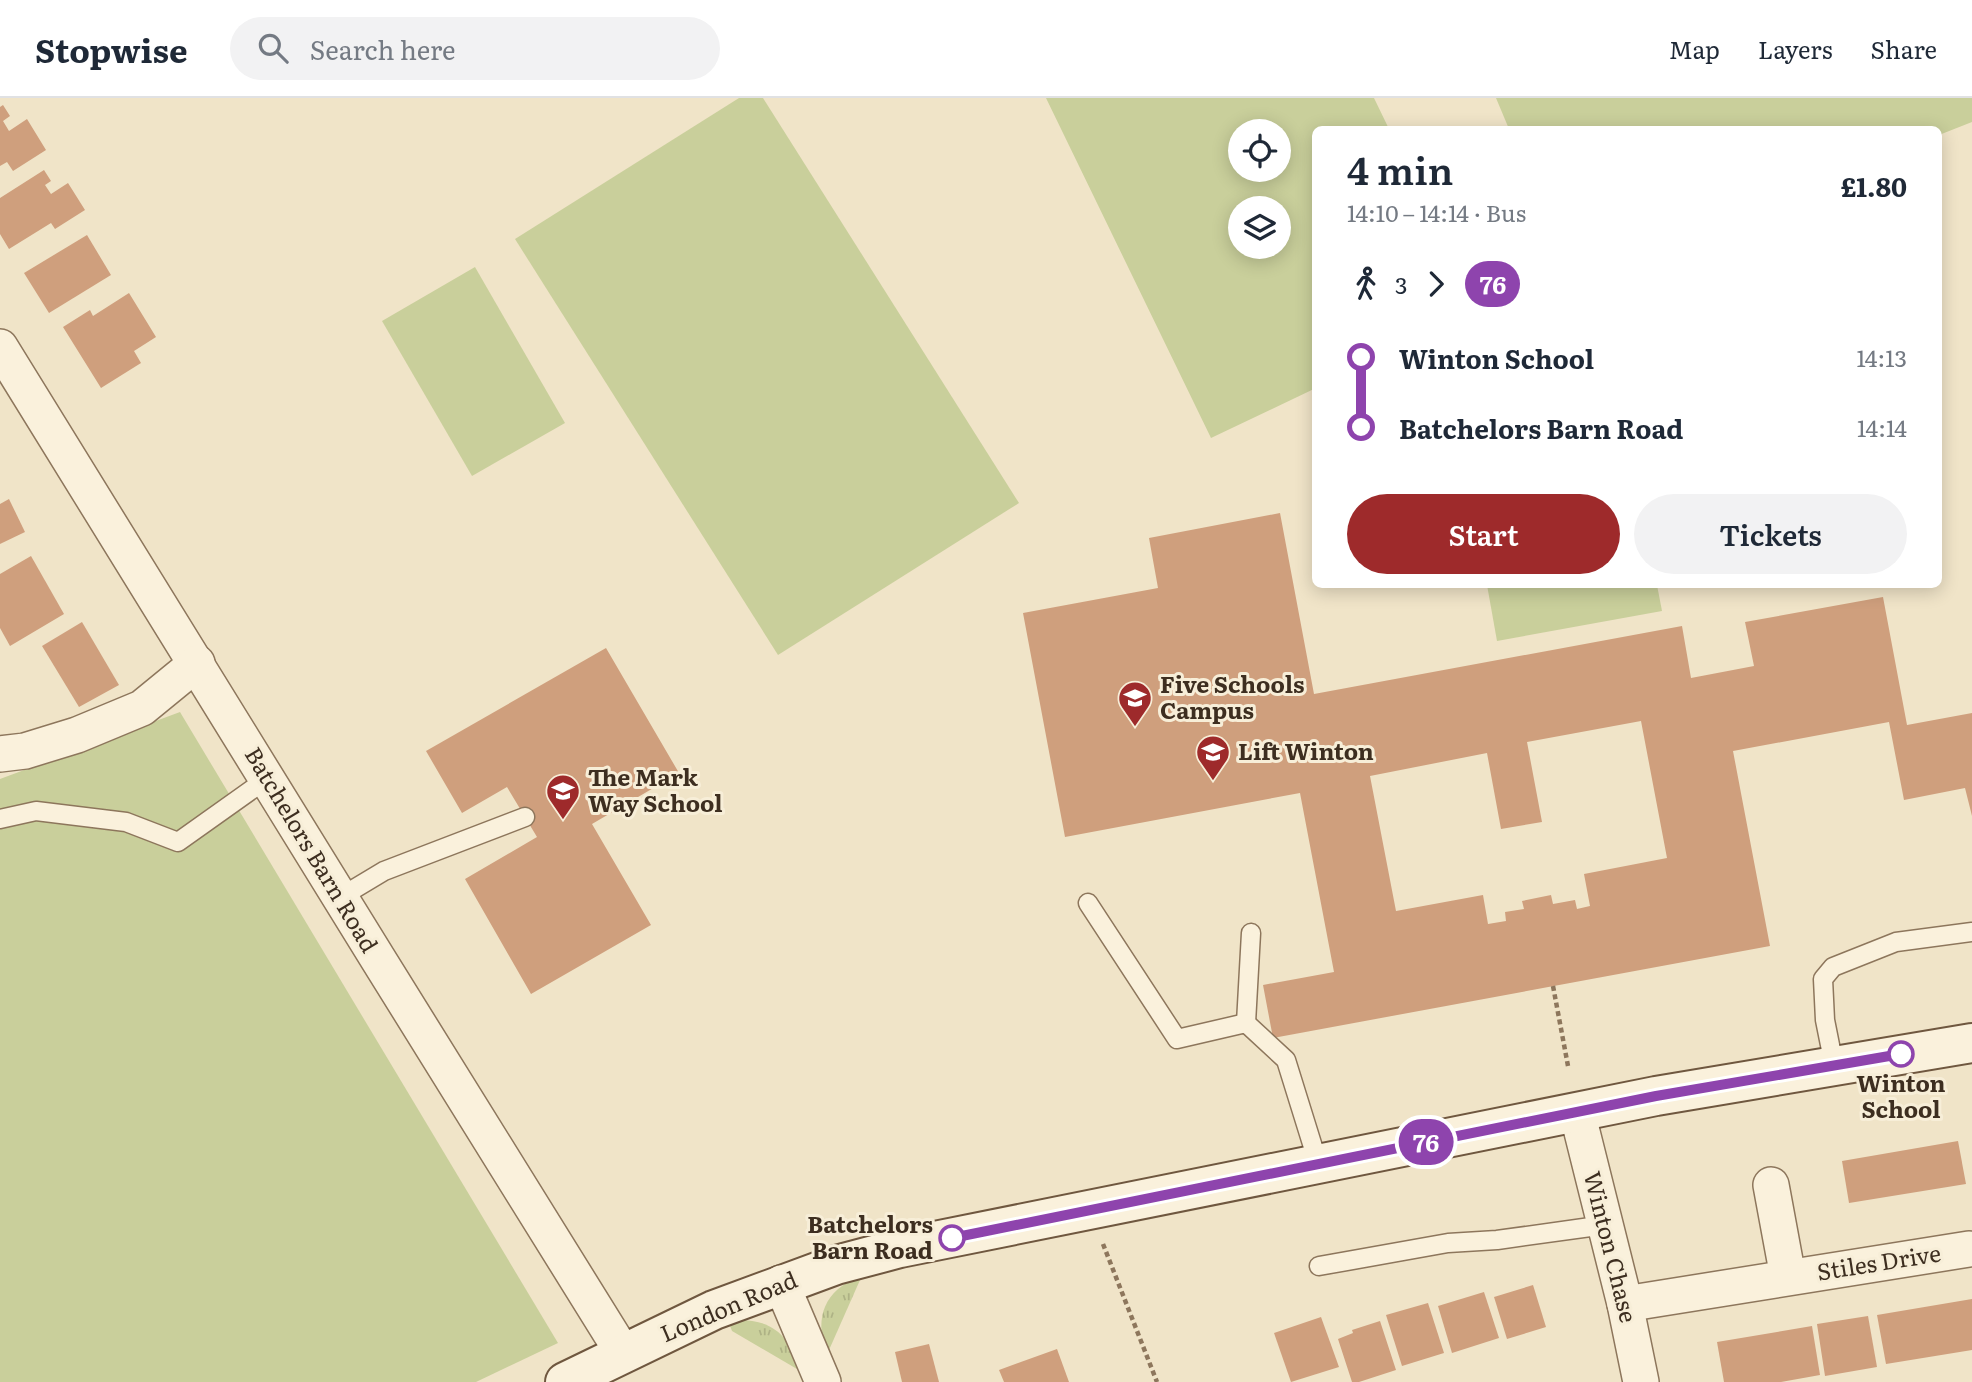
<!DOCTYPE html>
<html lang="en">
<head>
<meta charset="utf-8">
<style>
  :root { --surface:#fff; --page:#f2f2f3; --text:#1f2937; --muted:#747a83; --line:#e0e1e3; --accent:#9e2a2b }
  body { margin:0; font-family:Literata,serif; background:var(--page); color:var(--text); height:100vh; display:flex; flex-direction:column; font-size:26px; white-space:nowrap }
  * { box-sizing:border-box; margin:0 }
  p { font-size:23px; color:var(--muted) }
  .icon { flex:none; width:38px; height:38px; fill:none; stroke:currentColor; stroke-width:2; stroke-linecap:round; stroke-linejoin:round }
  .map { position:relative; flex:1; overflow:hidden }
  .drawer { position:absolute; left:1312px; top:28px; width:630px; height:462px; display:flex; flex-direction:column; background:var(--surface); border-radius:10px; box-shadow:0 4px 18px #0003 }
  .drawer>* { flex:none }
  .badge { padding:0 14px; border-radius:23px; font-size:24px; line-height:46px }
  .controls { position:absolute; left:1228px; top:21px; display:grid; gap:14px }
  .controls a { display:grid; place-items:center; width:63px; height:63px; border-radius:50%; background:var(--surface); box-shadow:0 4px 18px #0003; font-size:35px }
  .map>.badge { position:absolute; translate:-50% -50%; box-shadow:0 0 0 4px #fff }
  .legs { display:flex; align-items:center; gap:10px; height:77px; padding:0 35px; font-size:23px }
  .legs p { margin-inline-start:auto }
  .head { display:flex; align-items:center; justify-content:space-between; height:119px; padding:0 35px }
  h1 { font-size:38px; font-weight:600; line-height:52px }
  .cta { display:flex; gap:14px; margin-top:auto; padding:14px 35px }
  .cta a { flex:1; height:80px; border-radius:42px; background:var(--accent); color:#fff; font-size:28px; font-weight:600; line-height:80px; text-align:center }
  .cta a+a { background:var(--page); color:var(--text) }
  ul { padding:0 35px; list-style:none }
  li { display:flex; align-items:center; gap:24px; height:70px; font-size:26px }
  li i { display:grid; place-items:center; width:10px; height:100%; margin:0 9px; background:currentColor }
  li i::after { content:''; width:18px; height:18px; margin:-9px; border:5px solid; border-radius:50%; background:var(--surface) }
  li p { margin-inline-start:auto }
  li:first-child i { background:linear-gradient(#0000 50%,currentColor 0) }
  li:last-child i { background:linear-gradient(currentColor 50%,#0000 0) }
  header { display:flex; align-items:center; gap:42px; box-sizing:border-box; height:98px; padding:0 35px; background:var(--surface); border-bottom:2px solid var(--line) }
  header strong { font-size:33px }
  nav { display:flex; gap:38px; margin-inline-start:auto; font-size:24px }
  .search { width:490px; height:63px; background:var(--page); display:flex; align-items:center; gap:18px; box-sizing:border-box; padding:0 24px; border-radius:38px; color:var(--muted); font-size:26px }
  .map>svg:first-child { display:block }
  .grass { fill:url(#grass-tufts) }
  .park { fill:#c9cf9b; fill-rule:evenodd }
  .building { fill:#cf9f7d; fill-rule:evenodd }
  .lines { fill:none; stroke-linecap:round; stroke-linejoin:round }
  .lane-casing { stroke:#8d765c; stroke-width:21 }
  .street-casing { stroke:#8d765c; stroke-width:38 }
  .secondary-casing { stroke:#6f573f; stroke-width:42 }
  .path { stroke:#8d765c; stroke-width:4.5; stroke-dasharray:5 3.5; stroke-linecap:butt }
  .lane { stroke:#faf1dc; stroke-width:18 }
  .street { stroke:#faf1dc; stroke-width:35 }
  .secondary { stroke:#faf1dc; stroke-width:38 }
  .line-1-casing { stroke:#fff; stroke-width:16 }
  .line-1 { stroke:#8e44ad; stroke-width:10 }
  .stop-1-dot { fill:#fff; stroke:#8e44ad; stroke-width:3.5 }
  .labels { text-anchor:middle; stroke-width:6; stroke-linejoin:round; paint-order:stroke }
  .poi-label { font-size:23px; font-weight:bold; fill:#3d2e20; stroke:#f7eed8; text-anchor:start }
  .street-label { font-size:23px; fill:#3d2e20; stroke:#f7eed8 }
  .stop-label { font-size:23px; font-weight:bold; fill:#3d2e20; stroke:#f7eed8 }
</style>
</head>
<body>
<header>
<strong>Stopwise</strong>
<div class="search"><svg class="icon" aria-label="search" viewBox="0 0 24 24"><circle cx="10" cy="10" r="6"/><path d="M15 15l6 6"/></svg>Search here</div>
<nav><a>Map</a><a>Layers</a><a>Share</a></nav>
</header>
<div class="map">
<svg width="1972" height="1284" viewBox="0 0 1972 1284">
  <defs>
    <pattern id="grass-tufts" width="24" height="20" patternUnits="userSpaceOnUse" patternTransform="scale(1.75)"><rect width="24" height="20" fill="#c9cf9b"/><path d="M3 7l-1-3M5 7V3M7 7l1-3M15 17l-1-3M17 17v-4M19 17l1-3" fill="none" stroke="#aeb285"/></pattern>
  </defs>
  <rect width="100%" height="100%" fill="#f0e4c8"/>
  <g class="grass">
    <path d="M859 1179 860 1182 829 1252 826 1253C814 1219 825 1192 859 1179Z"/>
    <path d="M738 1222C777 1222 787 1240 804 1272L797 1271 732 1233 729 1225Z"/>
  </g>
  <g class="park">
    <polygon points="739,0 763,0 1019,405 778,557 515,141"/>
    <path d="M1046 0H1374L1389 31 1316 32V290L1211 340ZM1241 33H1279V72H1241ZM1241 110H1279V149H1241Z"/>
    <polygon points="1496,0 1972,0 1972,24 1939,37 1939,32 1509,31"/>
    <polygon points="475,169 565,325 472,378 382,223"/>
    <polygon points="1487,487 1657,487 1662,513 1497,543"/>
    <polygon points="180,614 558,1245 476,1284 0,1284 0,681"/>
  </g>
  <g class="building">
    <polygon points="3,7 10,18 3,23 9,33 27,21 46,52 13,73 7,64 0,68 0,9"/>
    <polygon points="44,72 51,83 45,87 51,96 68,85 85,112 55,131 51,125 9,151 0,136 0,100"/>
    <polygon points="87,137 111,177 49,215 24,175"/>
    <polygon points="129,195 156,239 134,253 141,265 101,290 63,229 90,212 93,218"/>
    <polygon points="9,401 25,434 0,446 0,406"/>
    <path d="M1280 415 1314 596 1682 528 1691 580 1754 568 1745 524 1883 499 1907 627 1972 615V718L1965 690 1904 702 1889 624 1733 653 1770 848 1273 940 1263 887 1334 874 1300 695 1065 739 1023 515 1158 490 1149 440ZM1641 623 1667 760 1584 776 1590 808 1577 811 1575 802 1553 806 1551 797 1522 803 1524 811 1505 814 1506 823 1488 826 1483 797 1396 813 1370 678 1487 655 1501 731 1542 724 1527 644Z"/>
    <polygon points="31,458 64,516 10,548 0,530 0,476"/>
    <polygon points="82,524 119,587 79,609 42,548"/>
    <polygon points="606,550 679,675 592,726 651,827 531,896 465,781 537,739 507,689 462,715 426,653"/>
    <polygon points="1958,1043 1966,1086 1849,1105 1842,1063"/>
    <polygon points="1533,1187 1546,1229 1507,1241 1494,1199"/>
    <polygon points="1484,1194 1499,1240 1452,1255 1438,1208"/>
    <polygon points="1972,1201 1972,1252 1886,1266 1877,1217"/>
    <polygon points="1428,1205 1444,1255 1402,1268 1386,1217"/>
    <polygon points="1868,1218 1877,1269 1825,1278 1817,1226"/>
    <polygon points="1321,1219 1339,1269 1291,1284 1274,1235"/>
    <polygon points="1380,1223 1396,1272 1359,1284 1352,1284 1338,1241 1353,1235 1352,1232"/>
    <polygon points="1812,1228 1820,1277 1781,1284 1724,1284 1717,1244"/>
    <polygon points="929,1246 939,1284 902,1284 895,1254"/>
    <polygon points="1057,1251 1069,1284 1004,1284 999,1272"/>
  </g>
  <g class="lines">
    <g class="lane-casing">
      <g id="lane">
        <polyline points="0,721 36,713 126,724 178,744 268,680"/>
        <polyline points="339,800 384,773 525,719"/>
        <polyline points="1088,805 1177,941 1246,925 1286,962 1318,1065"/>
        <polyline points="1246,925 1251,835"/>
        <polyline points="1834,967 1825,922 1823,881 1833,869 1896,844 1972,834"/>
        <polyline points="1319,1168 1448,1145 1497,1142 1605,1127"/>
      </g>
    </g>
    <g class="street-casing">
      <g id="street">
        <path d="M0 249C209 584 413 921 623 1255"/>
        <polyline points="0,656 25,653 77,637 142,610 197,565"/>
        <polyline points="1577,1014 1625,1206 1641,1284"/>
        <polyline points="1771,1087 1788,1179"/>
        <polyline points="781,1185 823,1284"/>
        <polyline points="1625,1206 1969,1151"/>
      </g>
    </g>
    <g class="secondary-casing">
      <polyline id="secondary" points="565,1284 714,1212 836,1167 900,1150 1656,998 1972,945"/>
    </g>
    <g class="path">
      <polyline points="1553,888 1568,968"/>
      <polyline points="1103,1146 1157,1284"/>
    </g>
    <use href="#lane" class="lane"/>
    <use href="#street" class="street"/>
    <use href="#secondary" class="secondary"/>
  </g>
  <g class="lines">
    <g class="line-1-casing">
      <polyline id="line-1" points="952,1140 1656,998 1901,956"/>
    </g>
    <use href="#line-1" class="line-1"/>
  </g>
  <defs>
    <g id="school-pin" transform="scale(1.75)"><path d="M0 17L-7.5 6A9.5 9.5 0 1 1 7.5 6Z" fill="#9e2a2b" stroke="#f7eed8"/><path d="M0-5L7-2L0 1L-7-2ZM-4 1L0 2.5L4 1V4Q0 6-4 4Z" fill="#fff"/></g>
  </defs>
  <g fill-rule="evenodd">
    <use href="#school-pin" x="1135" y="600"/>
    <use href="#school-pin" x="1213" y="654"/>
    <use href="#school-pin" x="563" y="693"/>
  </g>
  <g class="stop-1-dot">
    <circle cx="1901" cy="956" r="12"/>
    <circle cx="952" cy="1140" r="12"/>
  </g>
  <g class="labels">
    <g class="poi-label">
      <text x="1160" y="595">Five Schools<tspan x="1160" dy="26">Campus</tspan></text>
      <text x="1238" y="662">Lift Winton</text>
      <text x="588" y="688">The Mark<tspan x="588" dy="26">Way School</tspan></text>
    </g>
    <g class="street-label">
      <text transform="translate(311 752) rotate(59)" y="8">Batchelors Barn Road</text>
      <text transform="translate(1610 1149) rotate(76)" y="8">Winton Chase</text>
      <text transform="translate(1879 1165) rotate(-9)" y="8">Stiles Drive</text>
      <text transform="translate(729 1209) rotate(-23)" y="8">London Road</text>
    </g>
    <g class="stop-label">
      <text x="1901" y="994">Winton<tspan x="1901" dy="26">School</tspan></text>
      <text x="933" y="1135" text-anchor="end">Batchelors<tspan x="933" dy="26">Barn Road</tspan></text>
    </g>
  </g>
</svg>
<div class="controls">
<a><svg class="icon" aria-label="locate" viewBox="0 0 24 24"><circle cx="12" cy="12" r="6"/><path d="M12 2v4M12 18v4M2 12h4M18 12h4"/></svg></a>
<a><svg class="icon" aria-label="layers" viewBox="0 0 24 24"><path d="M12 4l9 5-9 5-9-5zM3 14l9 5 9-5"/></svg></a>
</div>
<b class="badge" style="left:1426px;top:1044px;background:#8e44ad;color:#fff">76</b>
<section class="drawer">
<div class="head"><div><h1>4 min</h1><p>14:10 – 14:14 · Bus</p></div><b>£1.80</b></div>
<div class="legs"><svg class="icon" aria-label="walk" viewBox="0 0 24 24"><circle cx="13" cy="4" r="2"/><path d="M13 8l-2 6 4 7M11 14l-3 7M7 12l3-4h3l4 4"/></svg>3<svg class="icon" aria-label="forward" viewBox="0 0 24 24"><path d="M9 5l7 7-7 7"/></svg><b class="badge" style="background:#8e44ad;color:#fff">76</b></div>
<ul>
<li><i style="color:#8e44ad"></i><b>Winton School</b><p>14:13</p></li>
<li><i style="color:#8e44ad"></i><b>Batchelors Barn Road</b><p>14:14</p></li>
</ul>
<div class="cta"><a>Start</a><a>Tickets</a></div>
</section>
</div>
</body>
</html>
